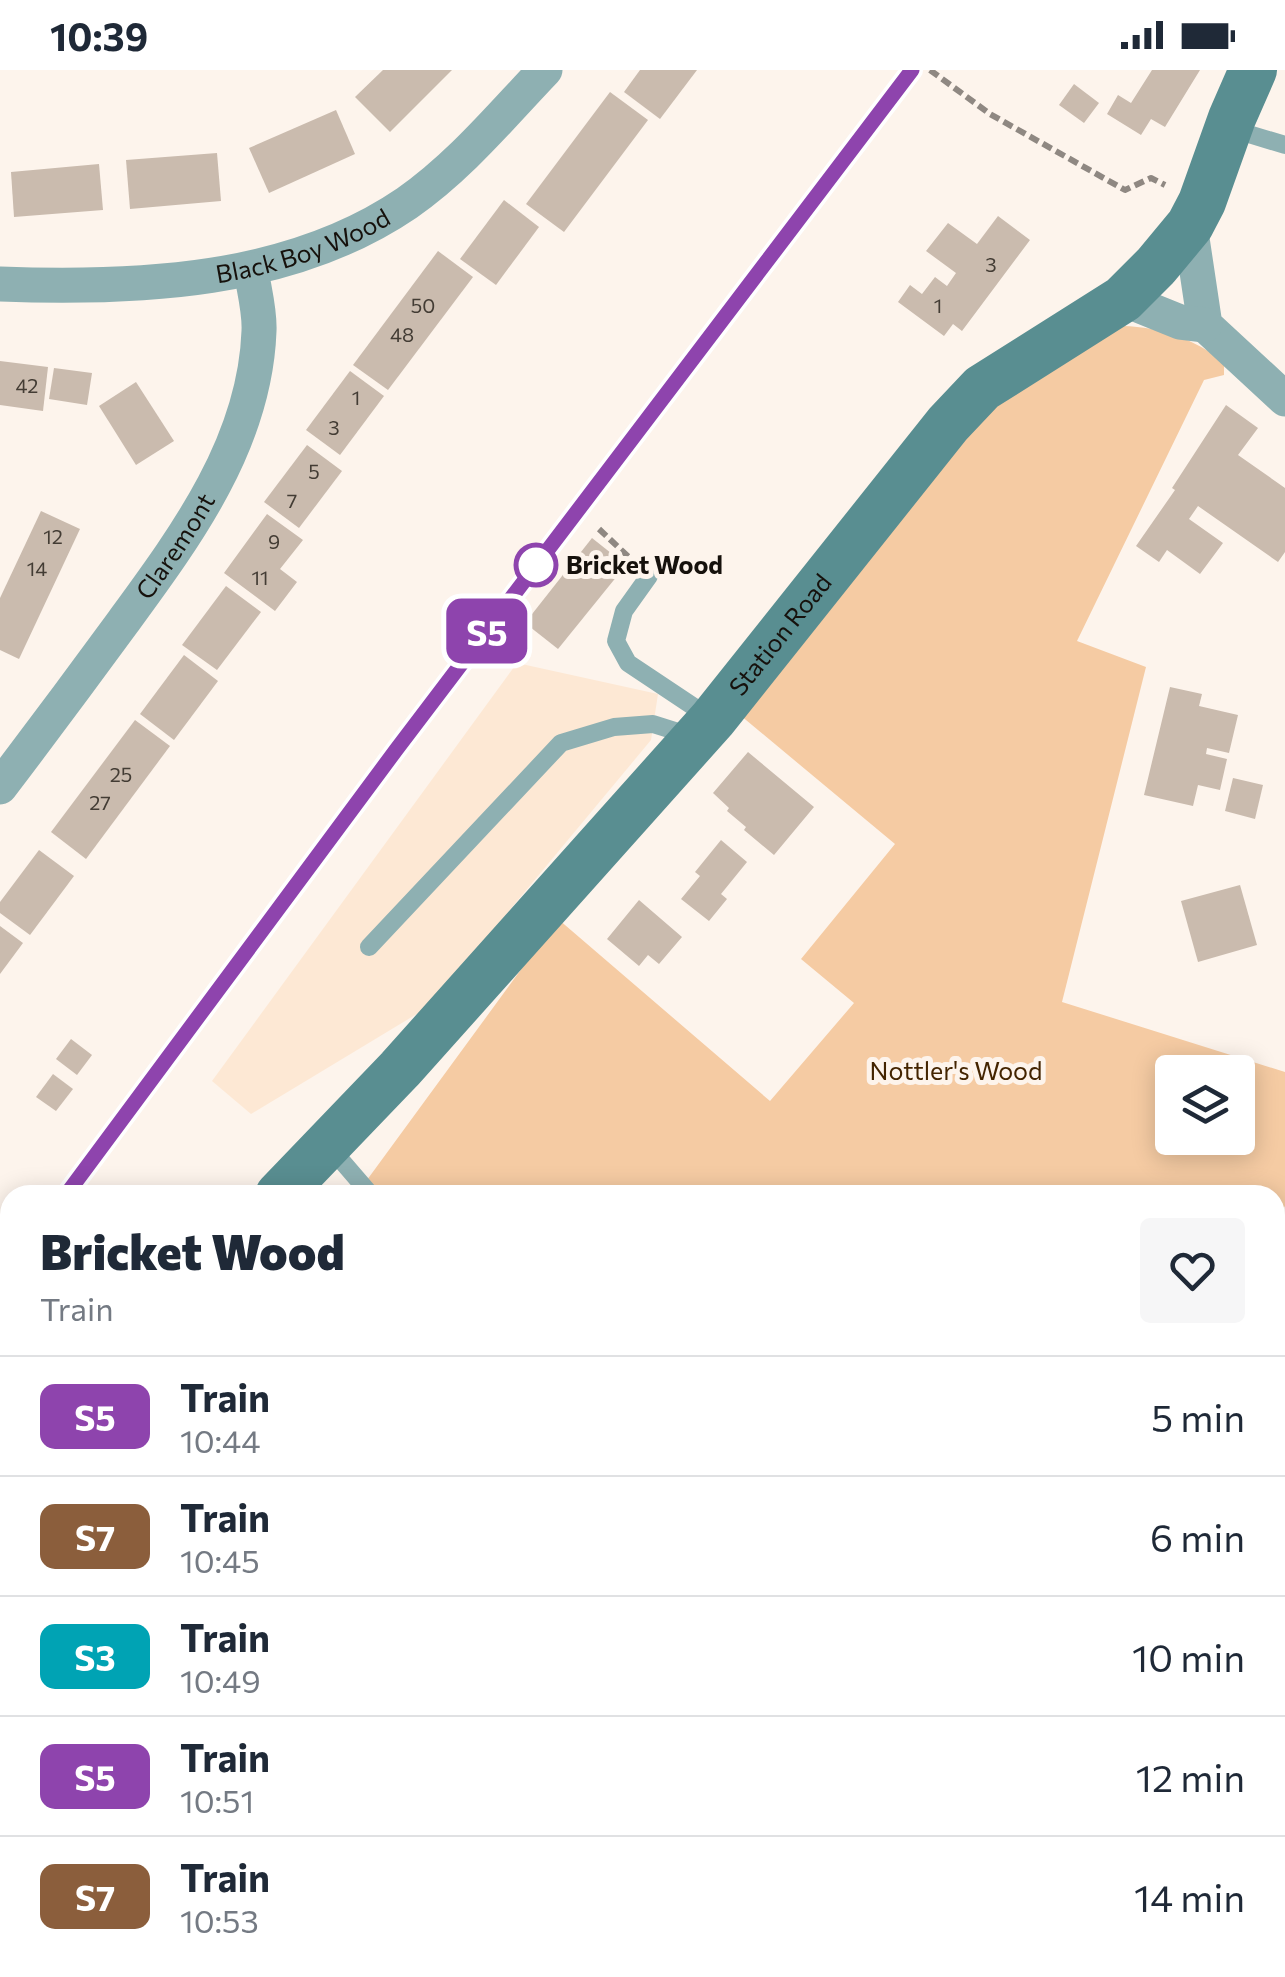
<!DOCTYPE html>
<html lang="en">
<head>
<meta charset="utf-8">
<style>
  :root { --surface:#fff; --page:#f6f6f7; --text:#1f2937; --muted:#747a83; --line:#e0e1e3 }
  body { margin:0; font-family:Commissioner,sans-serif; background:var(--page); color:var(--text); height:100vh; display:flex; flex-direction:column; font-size:38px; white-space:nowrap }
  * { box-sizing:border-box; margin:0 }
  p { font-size:32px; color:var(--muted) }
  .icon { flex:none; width:55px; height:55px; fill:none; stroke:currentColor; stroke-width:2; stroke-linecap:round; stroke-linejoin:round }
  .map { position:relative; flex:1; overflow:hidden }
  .sheet { position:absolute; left:0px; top:1115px; width:1285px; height:792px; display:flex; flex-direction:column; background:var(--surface); border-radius:30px 30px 0 0; box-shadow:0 5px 25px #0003 }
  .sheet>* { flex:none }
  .badge { padding:0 20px; border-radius:15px; font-size:35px; line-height:65px }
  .controls { position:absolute; left:1155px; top:985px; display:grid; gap:20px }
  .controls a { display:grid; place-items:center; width:100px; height:100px; border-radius:10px; background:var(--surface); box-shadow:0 5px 25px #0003; font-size:50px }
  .map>.badge { position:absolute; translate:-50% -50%; box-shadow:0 0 0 5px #fff }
  .round { display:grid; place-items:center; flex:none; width:105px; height:105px; border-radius:10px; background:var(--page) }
  .overview { display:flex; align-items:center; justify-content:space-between; height:170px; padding:0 40px }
  h1 { font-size:48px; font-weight:800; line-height:75px }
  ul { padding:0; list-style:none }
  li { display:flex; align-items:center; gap:30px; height:120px; padding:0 40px; border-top:2px solid var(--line) }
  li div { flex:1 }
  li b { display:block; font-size:38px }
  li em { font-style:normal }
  li .badge { min-width:110px; font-weight:700; text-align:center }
  .status { display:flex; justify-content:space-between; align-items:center; height:70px; padding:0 50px; background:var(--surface); direction:ltr }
  .status svg { height:28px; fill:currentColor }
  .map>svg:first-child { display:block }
  .built { fill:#fde8d4 }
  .green { fill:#f5cba3; fill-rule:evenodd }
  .building { fill:#cabbae }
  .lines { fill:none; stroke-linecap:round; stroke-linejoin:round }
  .path { stroke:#8f8882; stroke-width:6; stroke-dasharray:10 5; stroke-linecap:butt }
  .lane { stroke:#8eb0b2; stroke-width:18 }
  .street { stroke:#8eb0b2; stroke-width:35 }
  .secondary { stroke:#598e91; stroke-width:48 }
  .rail { stroke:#5c554f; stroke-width:8; stroke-dasharray:15 8; stroke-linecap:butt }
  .line-casing { stroke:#fff; stroke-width:22 }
  .line { stroke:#8e44ad; stroke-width:15 }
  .stop-dot { fill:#fff; stroke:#8e44ad; stroke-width:5 }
  .labels { text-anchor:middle; stroke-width:10; stroke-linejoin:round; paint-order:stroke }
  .number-label { font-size:20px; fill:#433c34 }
  .street-label { font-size:25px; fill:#16110c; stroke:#fdf4ec }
  .stop-label { font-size:25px; font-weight:bold; fill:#16110c; stroke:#fdf4ec; text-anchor:start }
  .park-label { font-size:25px; fill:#432400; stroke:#fdf4ec }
</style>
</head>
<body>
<div class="status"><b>10:39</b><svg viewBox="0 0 49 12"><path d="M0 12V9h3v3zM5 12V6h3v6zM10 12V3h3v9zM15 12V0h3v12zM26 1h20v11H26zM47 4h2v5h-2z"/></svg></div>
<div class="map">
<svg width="1285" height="1907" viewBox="0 0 1285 1907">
  <rect width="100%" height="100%" fill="#fdf4ec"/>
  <polygon class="built" points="517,593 658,624 651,670 430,936 251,1044 212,1011"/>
  <g class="green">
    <path d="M1123 256C1161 257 1194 269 1224 292V305L1204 310 1077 571 1146 597 1062 932 1285 1002V1136L1275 1151V1125H356L558 849 770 1031 854 933 801 889 895 774 740 645 976 352 1082 271ZM1172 1002H1238V1068H1172Z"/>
    <polygon points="10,1465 10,1898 144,1898 157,1906 216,1907 0,1907 0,1478"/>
    <polygon points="253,1898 963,1898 960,1907 233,1907"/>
  </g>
  <g class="building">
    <polygon points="383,0 452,0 390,62 355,27"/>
    <polygon points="640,0 697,0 660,49 624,22"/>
    <polygon points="1152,0 1200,0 1165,57 1151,49 1141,65 1107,44 1118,25 1131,33"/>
    <polygon points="1074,14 1099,33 1084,53 1059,35"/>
    <polygon points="610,22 648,50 564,162 526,134"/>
    <polygon points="336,40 355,84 269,123 249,78"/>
    <polygon points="217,83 221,131 130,139 126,90"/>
    <polygon points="99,94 103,140 14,147 11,102"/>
    <polygon points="504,130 539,157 496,215 460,189"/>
    <polygon points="998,146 1030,170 962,261 953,254 944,266 898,232 910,215 922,224 935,207 947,216 956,203 926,181 948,153 977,174"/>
    <polygon points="438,181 473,207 388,320 353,295"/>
    <polygon points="0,291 48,297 43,341 0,335"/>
    <polygon points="54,298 92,303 87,335 49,329"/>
    <polygon points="350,301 384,326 340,385 306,360"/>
    <polygon points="136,312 174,371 136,395 99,336"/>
    <polygon points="1226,335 1258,358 1238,385 1285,418 1285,482 1278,492 1198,436 1189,449 1223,473 1200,504 1167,480 1159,492 1136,476 1175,420 1172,418"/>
    <polygon points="307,375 342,401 299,458 264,432"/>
    <polygon points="41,441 80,459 19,589 0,580 0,528"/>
    <polygon points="267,444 303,470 280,499 297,512 275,541 224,503"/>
    <polygon points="592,468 626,495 558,579 525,553"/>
    <polygon points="226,516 261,542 217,600 182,575"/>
    <polygon points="184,585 218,611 174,670 140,644"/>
    <polygon points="1170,617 1202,624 1199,636 1238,645 1229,683 1207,678 1206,684 1227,689 1220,720 1198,715 1193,736 1144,725"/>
    <polygon points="135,650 170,676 86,789 51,762"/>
    <polygon points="748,682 814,737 774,785 744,760 746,757 727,741 729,738 713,723"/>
    <polygon points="1233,708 1263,715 1255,749 1225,741"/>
    <polygon points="721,770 747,792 721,824 727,829 709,851 681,829 700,806 695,802"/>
    <polygon points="39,780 74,806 30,865 0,843 0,832"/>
    <polygon points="1240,815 1257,875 1198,892 1181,831"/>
    <polygon points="639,830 682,867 659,894 648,885 639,896 607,869"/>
    <polygon points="0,856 23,873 0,904"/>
    <polygon points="71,969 92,985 77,1005 56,989"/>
    <polygon points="53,1004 73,1019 56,1041 36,1027"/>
  </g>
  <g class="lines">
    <g class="path">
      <polyline points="930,0 990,44 1125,120 1151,108 1165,115"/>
      <polyline points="599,459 633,491"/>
    </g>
    <g class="lane">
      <polyline points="1229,58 1285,75"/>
      <polyline points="649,506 624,541 616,571 628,593 712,649"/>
      <polyline points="369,877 561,673 614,657 653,654 691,666"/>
      <polyline points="328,1075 371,1125"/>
      <polyline points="0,1708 10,1714"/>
      <polyline points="104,1898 113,1907"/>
    </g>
    <g class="street">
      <polyline points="1190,155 1205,255 1285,329"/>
      <path id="s1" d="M0 214C137 219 290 213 407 133 460 96 501 46 545 0"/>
      <polyline points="1123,229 1180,252 1205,255"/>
      <path id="s2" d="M0 717C41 663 82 608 123 552 186 466 255 373 259 261 260 241 254 220 251 200"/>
    </g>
    <g class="secondary">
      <path id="s3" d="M279 1125 400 999 713 649 948 354 982 318 1123 229 1156 196 1190 155 1202 132 1232 48 1253 0"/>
      <polyline points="0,1435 10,1422"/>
    </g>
    <g class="rail">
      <polyline points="66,1125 397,680 912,0"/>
      <polyline points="0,1213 10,1200"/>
    </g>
  </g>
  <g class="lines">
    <g class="line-casing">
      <polyline id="line" points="66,1125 396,680 912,0"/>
    </g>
    <use href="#line" class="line"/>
  </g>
  <circle class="stop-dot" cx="536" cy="495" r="20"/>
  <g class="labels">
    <g class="number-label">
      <text x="991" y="202">3</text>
      <text x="423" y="243">50</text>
      <text x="938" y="243">1</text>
      <text x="402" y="272">48</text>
      <text x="27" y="323">42</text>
      <text x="356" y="335">1</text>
      <text x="334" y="365">3</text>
      <text x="314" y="409">5</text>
      <text x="292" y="438">7</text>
      <text x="53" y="474">12</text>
      <text x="274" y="479">9</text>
      <text x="37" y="506">14</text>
      <text x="260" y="515">11</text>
      <text x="121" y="712">25</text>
      <text x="100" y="740">27</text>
    </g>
    <g class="street-label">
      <text dy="9" stroke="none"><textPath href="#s1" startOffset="308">Black Boy Wood</textPath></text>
      <text dy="9" stroke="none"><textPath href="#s2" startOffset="298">Claremont</textPath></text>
      <text dy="9" stroke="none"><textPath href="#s3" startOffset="752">Station Road</textPath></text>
    </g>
    <g class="stop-label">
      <text x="566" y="504">Bricket Wood</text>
    </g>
    <g class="park-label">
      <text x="956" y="1010">Nottler's Wood</text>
    </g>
  </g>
</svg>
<div class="controls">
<a><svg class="icon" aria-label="layers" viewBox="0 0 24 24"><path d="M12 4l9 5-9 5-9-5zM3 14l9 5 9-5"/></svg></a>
</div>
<b class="badge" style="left:487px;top:561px;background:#8e44ad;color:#fff">S5</b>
<section class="sheet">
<div class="overview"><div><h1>Bricket Wood</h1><p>Train</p></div><a class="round"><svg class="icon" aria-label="heart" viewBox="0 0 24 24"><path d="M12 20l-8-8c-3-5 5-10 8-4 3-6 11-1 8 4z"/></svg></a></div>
<ul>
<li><span class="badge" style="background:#8e44ad;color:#fff">S5</span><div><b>Train</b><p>10:44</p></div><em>5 min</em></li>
<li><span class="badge" style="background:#8b5e3c;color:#fff">S7</span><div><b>Train</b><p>10:45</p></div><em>6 min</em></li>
<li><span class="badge" style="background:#00a3b4;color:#fff">S3</span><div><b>Train</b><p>10:49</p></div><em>10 min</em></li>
<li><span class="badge" style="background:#8e44ad;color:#fff">S5</span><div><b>Train</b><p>10:51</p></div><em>12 min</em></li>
<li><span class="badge" style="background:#8b5e3c;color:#fff">S7</span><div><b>Train</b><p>10:53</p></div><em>14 min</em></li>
</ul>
</section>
</div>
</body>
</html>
